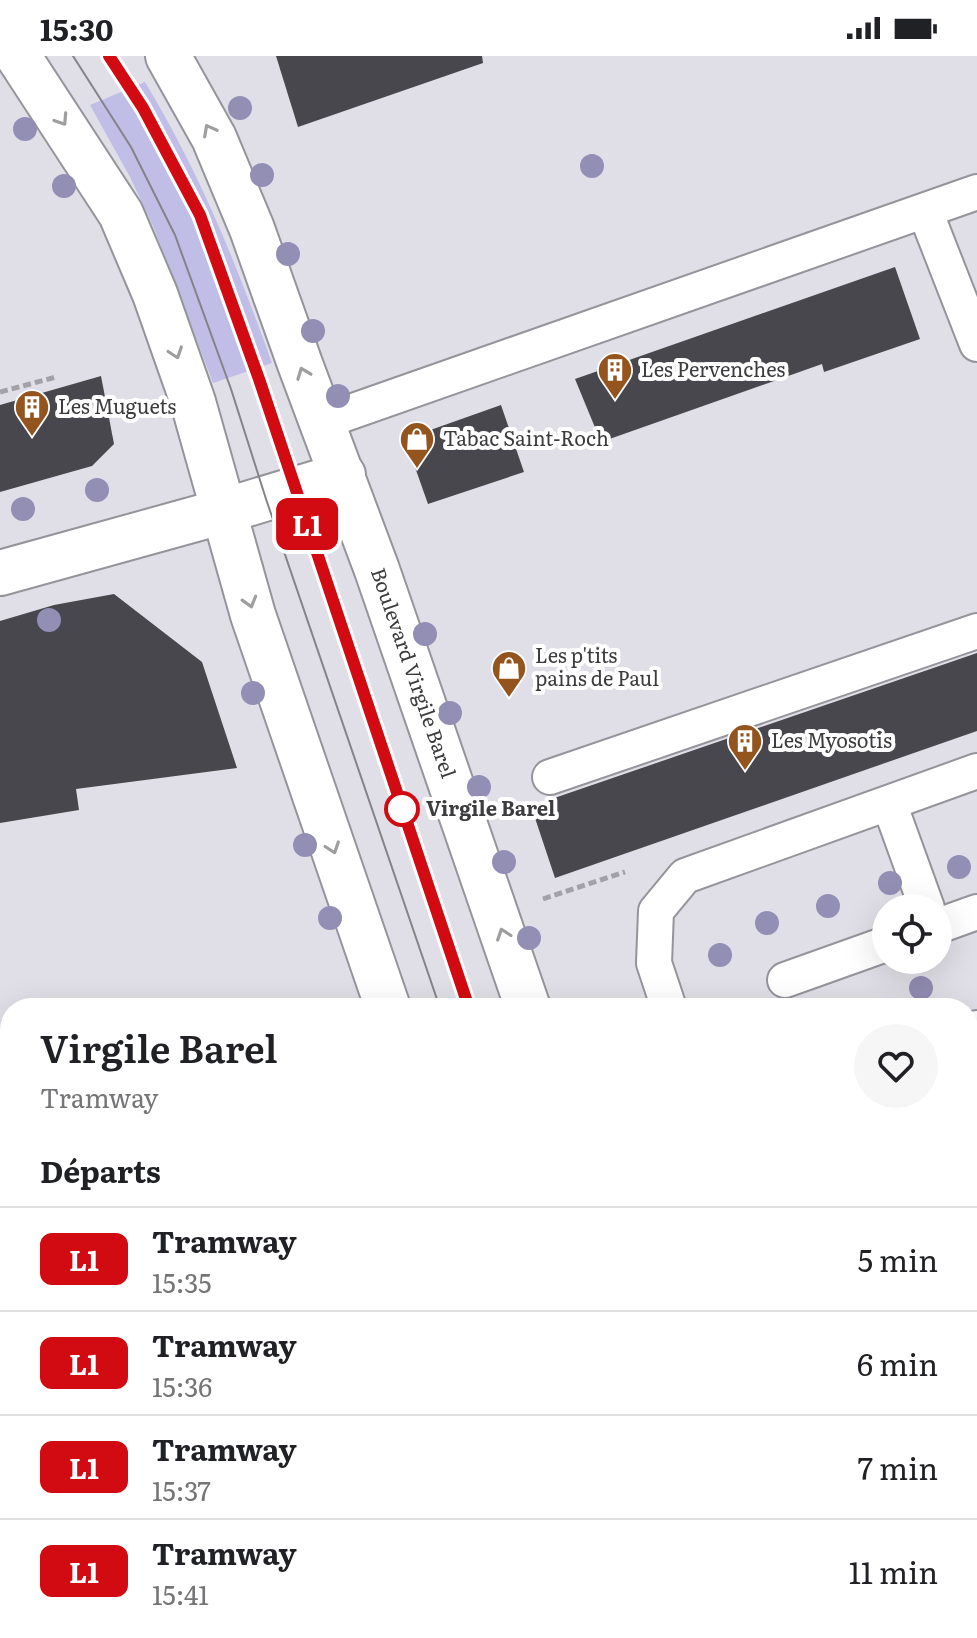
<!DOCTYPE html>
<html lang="fr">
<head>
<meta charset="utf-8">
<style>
  :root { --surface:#fff; --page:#f6f6f6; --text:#202124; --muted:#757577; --line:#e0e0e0 }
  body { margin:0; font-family:Literata,serif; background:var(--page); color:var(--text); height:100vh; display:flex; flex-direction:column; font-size:30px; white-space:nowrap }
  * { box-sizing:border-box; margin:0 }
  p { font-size:26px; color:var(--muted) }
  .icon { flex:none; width:44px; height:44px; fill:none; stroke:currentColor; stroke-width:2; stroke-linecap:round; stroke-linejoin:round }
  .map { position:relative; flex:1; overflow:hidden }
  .details { position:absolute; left:0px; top:942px; width:978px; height:640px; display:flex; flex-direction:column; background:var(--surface); border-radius:32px 32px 0 0; box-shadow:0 8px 32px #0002 }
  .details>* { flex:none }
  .badge { padding:0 16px; border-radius:12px; font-size:28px; line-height:52px }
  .fabs { position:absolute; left:872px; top:838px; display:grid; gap:16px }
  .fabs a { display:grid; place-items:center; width:80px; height:80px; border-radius:50%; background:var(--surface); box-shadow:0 8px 32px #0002; font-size:40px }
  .map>.badge { position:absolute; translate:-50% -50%; box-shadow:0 0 0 4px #fff }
  h2 { padding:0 40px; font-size:30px; line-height:72px }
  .round { display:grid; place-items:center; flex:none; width:84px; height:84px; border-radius:42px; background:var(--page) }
  .overview { display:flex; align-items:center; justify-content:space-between; height:136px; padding:0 40px }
  h1 { font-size:38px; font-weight:600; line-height:60px }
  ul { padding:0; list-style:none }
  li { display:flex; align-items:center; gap:24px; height:104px; padding:0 40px; border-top:2px solid var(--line) }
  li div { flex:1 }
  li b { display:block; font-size:30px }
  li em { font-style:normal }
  li .badge { min-width:88px; font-weight:700; text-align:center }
  .status { display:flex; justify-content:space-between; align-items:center; height:56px; padding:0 40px; background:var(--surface); direction:ltr }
  .status svg { height:22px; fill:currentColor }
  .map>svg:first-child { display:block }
  .green { fill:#c0bde7 }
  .building { fill:#47474d }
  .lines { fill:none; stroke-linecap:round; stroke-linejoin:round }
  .lane-casing { stroke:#94949b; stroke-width:38 }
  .street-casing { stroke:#94949b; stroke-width:48 }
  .secondary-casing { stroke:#94949b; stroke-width:48 }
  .path { stroke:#a1a1a7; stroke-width:5; stroke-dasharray:8 4; stroke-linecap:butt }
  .lane { stroke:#fff; stroke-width:34 }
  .street { stroke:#fff; stroke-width:44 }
  .secondary { stroke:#fff; stroke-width:44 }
  .tram { stroke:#848388; stroke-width:2 }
  .tree { fill:#938eb4 }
  .oneway { stroke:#9e9e9f }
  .line-casing { stroke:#fff; stroke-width:18 }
  .line { stroke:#d20a11; stroke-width:12 }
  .stop-dot { fill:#fff; stroke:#d20a11; stroke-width:4 }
  .labels { text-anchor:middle; stroke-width:8; stroke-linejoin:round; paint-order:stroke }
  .poi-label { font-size:20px; fill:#3c3c3f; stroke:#fff; text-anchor:start }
  .street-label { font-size:20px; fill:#3c3c3f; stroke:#fff }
  .stop-label { font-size:20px; font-weight:bold; fill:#3c3c3f; stroke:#fff; text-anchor:start }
</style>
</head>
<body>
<div class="status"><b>15:30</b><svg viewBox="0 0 49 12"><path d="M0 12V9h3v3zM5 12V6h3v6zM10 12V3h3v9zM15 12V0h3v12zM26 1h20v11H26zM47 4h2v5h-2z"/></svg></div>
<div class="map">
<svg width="977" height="1582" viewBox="0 0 977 1582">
  <rect width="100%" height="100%" fill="#e0dfe7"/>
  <g class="green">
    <path d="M145 26C200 117 236 207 272 307L213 327 153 170 130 121 90 49Z"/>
    <polygon points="977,1108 977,1187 968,1190 968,1111"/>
    <polygon points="638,1572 698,1572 702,1582 641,1582"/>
  </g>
  <g class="building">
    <polygon points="276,0 482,0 483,7 298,71"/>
    <polygon points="895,211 920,283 824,316 822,308 601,386 575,323"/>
    <polygon points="101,320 114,388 92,410 0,436 0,349"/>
    <polygon points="501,349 524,416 428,448 405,383"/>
    <polygon points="114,538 202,606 237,712 76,733 79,754 0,767 0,565 54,549"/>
    <polygon points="977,597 977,675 555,822 531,750"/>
  </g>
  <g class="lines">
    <g class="lane-casing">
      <g id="lane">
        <polyline points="925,155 977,288"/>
        <polyline points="322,366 977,136"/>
        <polyline points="550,721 977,575"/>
        <polyline points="889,747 927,852"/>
        <polyline points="938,870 977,856"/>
        <polyline points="785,924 886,888"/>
        <polyline points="669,952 654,907 656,855 685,820 977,715"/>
        <polyline points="968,975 977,972"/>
        <polyline points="968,1248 977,1245"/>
      </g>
    </g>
    <g class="street-casing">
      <g id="street">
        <polyline points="0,517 224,455"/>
        <polyline points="62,1582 96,1572"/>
      </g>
    </g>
    <g class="secondary-casing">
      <g id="secondary">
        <polyline points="18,0 121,158 155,238 193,346 253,559 388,952"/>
        <polyline points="168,0 214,82 252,173 300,308 377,514 528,952"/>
        <polyline points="224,455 343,419"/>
        <polyline points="608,1572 611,1582"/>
        <polyline points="725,1572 729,1582"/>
      </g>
    </g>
    <g class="path">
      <polyline points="0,336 56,321"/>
      <polyline points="543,843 625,816"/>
    </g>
    <use href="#lane" class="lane"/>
    <use href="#street" class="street"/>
    <use href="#secondary" class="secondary"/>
    <g class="tram">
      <polyline points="73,0 131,91 175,179 231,333 266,443 440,952"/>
      <polyline points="109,0 132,33 200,159 259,323 469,952"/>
      <polyline points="651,1572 655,1582"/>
      <polyline points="677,1572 681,1582"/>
    </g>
  </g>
  <g class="tree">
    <circle cx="240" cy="52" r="12"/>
    <circle cx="25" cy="73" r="12"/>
    <circle cx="592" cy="110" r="12"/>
    <circle cx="262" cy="119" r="12"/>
    <circle cx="64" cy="130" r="12"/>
    <circle cx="288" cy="198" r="12"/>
    <circle cx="313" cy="275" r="12"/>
    <circle cx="338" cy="340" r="12"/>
    <circle cx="97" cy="434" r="12"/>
    <circle cx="23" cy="453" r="12"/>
    <circle cx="49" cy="564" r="12"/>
    <circle cx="425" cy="578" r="12"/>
    <circle cx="253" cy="637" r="12"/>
    <circle cx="450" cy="657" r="12"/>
    <circle cx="479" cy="731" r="12"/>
    <circle cx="305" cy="789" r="12"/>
    <circle cx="504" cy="806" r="12"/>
    <circle cx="959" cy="811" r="12"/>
    <circle cx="890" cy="827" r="12"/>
    <circle cx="828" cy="850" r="12"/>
    <circle cx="330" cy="862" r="12"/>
    <circle cx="767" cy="867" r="12"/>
    <circle cx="529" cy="882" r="12"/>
    <circle cx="720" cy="899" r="12"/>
    <circle cx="921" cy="932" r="12"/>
  </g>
  <defs><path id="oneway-chevron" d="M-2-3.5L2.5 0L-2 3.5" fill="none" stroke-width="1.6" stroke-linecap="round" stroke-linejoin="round" transform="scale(2)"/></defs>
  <g class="oneway">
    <use href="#oneway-chevron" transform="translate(62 64) rotate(57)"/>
    <use href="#oneway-chevron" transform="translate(209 74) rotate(-118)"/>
    <use href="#oneway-chevron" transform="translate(176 297) rotate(71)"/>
    <use href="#oneway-chevron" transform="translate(303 317) rotate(-111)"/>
    <use href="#oneway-chevron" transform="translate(250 546) rotate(74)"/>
    <use href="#oneway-chevron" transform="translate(333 792) rotate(71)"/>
    <use href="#oneway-chevron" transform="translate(503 878) rotate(-109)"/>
  </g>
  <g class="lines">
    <g class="line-casing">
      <polyline id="line" points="109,0 143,52 200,159 259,323 469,952"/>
    </g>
    <use href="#line" class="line"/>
  </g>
  <defs>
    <g id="building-pin" transform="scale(1.8)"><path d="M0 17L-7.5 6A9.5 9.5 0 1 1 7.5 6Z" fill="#94541e" stroke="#fff"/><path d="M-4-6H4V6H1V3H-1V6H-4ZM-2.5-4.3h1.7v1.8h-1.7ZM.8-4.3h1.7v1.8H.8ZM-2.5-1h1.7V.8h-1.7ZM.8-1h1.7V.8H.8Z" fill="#fff"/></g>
    <g id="shop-pin" transform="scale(1.8)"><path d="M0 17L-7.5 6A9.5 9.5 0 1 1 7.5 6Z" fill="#94541e" stroke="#fff"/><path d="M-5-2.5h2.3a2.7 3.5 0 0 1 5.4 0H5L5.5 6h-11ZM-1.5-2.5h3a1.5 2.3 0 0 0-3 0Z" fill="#fff"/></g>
  </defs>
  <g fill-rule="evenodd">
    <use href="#building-pin" x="615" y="314"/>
    <use href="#building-pin" x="32" y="351"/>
    <use href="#shop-pin" x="417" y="383"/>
    <use href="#shop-pin" x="509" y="612"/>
    <use href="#building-pin" x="745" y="685"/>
  </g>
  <circle class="stop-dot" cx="402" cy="753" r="16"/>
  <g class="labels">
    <g class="poi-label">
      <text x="641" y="321">Les Pervenches</text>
      <text x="58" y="358">Les Muguets</text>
      <text x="443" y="390">Tabac Saint-Roch</text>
      <text x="535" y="607">Les p'tits<tspan x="535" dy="23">pains de Paul</tspan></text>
      <text x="771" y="692">Les Myosotis</text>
    </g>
    <g class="street-label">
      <text transform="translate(413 617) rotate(71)" y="7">Boulevard Virgile Barel</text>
    </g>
    <g class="stop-label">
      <text x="426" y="760">Virgile Barel</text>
    </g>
  </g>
</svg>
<div class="fabs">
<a><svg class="icon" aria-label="locate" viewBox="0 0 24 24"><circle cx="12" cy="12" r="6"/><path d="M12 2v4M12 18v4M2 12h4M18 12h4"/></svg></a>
</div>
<b class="badge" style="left:307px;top:468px;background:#d20a11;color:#fff">L1</b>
<section class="details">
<div class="overview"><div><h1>Virgile Barel</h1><p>Tramway</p></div><a class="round"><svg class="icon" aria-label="heart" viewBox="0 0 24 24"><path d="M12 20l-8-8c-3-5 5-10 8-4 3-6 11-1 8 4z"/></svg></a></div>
<h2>Départs</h2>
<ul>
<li><span class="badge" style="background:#d20a11;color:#fff">L1</span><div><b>Tramway</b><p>15:35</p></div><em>5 min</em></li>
<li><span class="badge" style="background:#d20a11;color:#fff">L1</span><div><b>Tramway</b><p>15:36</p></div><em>6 min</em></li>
<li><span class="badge" style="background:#d20a11;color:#fff">L1</span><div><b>Tramway</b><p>15:37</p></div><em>7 min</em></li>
<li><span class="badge" style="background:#d20a11;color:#fff">L1</span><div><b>Tramway</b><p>15:41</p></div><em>11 min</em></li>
</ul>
</section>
</div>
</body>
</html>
